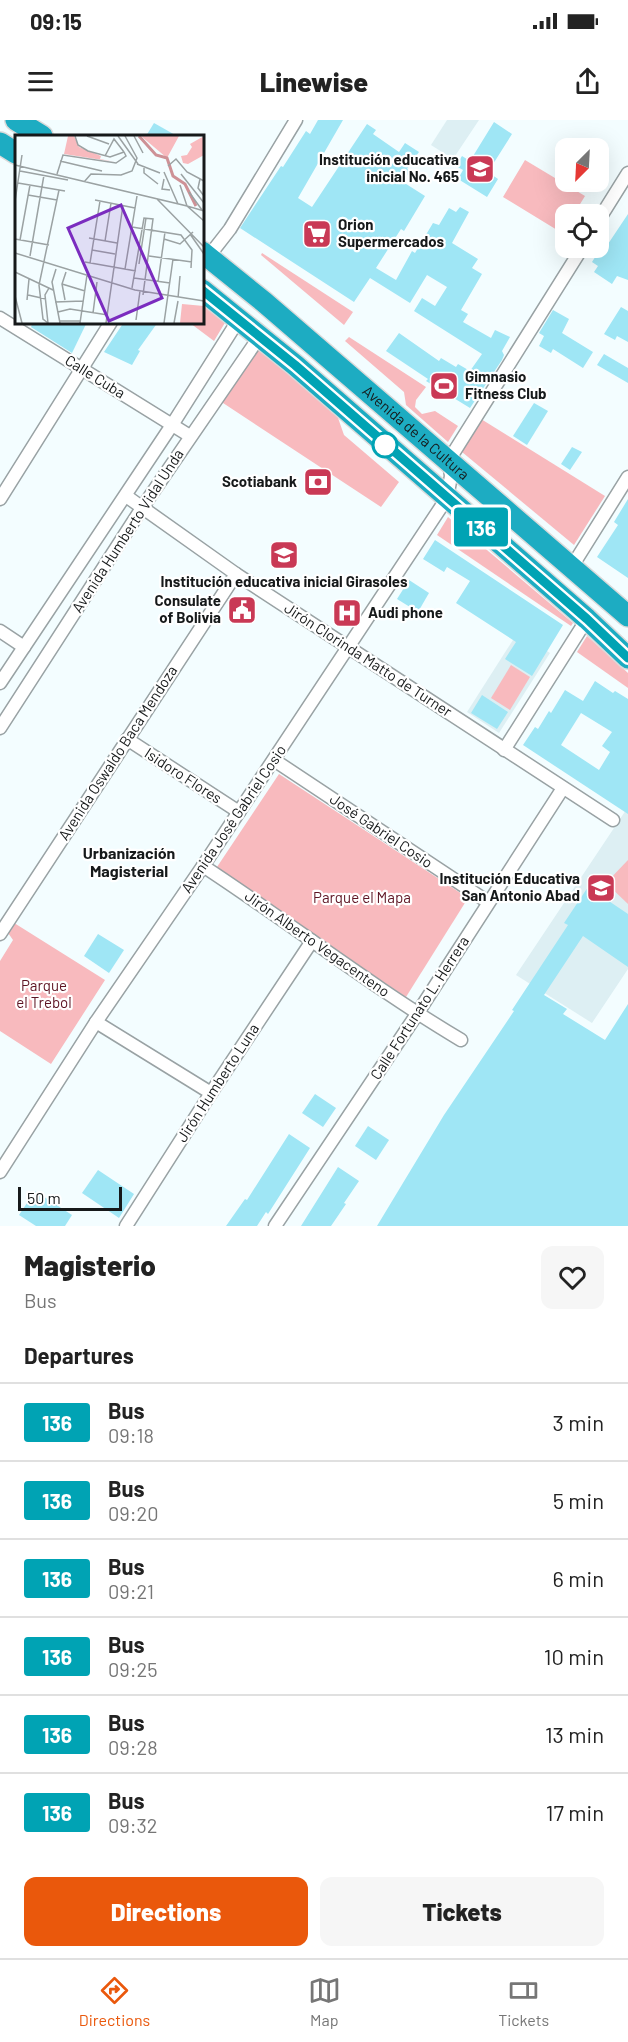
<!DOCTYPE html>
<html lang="en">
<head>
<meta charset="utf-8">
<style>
  :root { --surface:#fff; --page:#f6f6f6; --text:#222; --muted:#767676; --line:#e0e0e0; --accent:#ea580c }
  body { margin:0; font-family:Barlow,sans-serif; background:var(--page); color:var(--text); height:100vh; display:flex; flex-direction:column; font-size:22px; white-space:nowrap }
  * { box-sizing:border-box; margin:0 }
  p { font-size:20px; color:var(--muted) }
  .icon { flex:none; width:33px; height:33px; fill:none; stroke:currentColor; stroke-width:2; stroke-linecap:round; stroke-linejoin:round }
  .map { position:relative; height:1106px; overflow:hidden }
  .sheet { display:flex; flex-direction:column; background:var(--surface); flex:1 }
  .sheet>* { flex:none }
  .badge { padding:0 12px; border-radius:4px; font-size:21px; line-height:39px }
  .needle { width:39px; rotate:204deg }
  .tools { position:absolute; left:555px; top:18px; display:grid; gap:12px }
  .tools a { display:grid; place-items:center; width:54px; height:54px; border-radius:12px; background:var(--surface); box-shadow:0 6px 24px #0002; font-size:30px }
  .scale { position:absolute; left:18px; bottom:15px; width:104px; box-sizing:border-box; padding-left:6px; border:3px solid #16191a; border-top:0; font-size:16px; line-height:21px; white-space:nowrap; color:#16191a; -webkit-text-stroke:4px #fff; paint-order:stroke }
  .map>.badge { position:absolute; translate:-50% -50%; box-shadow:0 0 0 3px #fff }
  h2 { padding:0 24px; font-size:22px; line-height:54px }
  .round { display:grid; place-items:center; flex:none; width:63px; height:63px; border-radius:12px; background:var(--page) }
  .overview { display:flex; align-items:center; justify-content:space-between; height:102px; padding:0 24px }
  h1 { font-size:28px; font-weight:800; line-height:45px }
  .button { display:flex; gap:12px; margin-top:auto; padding:12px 24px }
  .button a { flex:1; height:69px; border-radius:12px; background:var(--accent); color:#fff; font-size:24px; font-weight:800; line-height:69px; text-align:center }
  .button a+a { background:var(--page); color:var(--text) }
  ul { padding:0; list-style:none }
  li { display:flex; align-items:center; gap:18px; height:78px; padding:0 24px; border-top:2px solid var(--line) }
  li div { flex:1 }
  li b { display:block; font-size:22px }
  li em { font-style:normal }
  li .badge { min-width:66px; font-weight:700; text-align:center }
  .status { display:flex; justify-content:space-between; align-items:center; height:42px; padding:0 30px; background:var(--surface); direction:ltr }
  .status svg { height:16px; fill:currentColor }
  header { display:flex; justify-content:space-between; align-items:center; height:78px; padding:0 24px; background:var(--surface); font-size:27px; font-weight:800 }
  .menu { display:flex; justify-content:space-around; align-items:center; height:84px; border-top:2px solid var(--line); background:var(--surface); font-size:16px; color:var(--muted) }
  .menu a { display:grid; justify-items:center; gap:3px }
  .menu .current { color:var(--accent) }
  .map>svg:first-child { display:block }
  .built { fill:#ddeff3 }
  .green { fill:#f8babe }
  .building { fill:#9fe6f5; fill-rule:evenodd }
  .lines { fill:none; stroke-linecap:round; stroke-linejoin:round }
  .street-casing { stroke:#99a2a4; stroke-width:15 }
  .highway-casing { stroke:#dadada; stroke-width:24 }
  .street { stroke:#fff; stroke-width:12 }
  .highway { stroke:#1dacc2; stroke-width:21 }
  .line-casing { stroke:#fff; stroke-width:14 }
  .line { stroke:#00a3b4; stroke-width:9 }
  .stop-dot { fill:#fff; stroke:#00a3b4; stroke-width:3 }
  .labels { text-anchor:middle; stroke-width:4.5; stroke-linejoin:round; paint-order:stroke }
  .poi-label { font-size:15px; font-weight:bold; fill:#16191a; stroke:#fff; text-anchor:end }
  .street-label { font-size:15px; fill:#16191a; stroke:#fff }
  .park-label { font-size:15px; fill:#5d1423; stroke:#fff }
  .neighbourhood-label { font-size:16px; font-weight:bold; fill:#16191a; stroke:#fff }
  .inset-river { fill:none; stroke:#ce9196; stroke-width:3 }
  .inset-road { fill:none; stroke:#9ba2a3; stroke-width:1.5 }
  .view { fill:#7b2cbf; fill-opacity:0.15; stroke:#7b2cbf; stroke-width:3 }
  .inset-edge { fill:none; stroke:#16191a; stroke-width:3 }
</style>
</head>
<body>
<div class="status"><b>09:15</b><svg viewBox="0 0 49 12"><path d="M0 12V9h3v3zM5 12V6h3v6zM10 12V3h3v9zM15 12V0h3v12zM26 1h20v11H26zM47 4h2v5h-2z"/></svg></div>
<header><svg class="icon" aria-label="menu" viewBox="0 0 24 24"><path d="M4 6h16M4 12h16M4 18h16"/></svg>Linewise<svg class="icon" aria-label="share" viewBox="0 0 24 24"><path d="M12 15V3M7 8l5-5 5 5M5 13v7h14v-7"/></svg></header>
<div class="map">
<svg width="628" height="1106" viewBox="0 0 628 1106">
  <rect width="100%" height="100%" fill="#f3fdff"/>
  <g class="built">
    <polygon points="447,0 479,0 453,39 431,25"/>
    <polygon points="518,512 550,533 499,613 467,592"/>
    <polygon points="628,687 628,849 592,903 516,855"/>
  </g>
  <g class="green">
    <polygon points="525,40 585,76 574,94 566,94 565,108 562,113 503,77"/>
    <polygon points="262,133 353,192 344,205 261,135"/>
    <polygon points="203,182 226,201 214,221 190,203 202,202"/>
    <polygon points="349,217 426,267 416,280 415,287 422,294 435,291 458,306 448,322 406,285 404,272 345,221"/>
    <polygon points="257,224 337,295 344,315 399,362 381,387 220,281"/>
    <polygon points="481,299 605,376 574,425 462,332"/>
    <polygon points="448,397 573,503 571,506 437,415"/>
    <polygon points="587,516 628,553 628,568 577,532"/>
    <polygon points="511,545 530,557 510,590 491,578"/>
    <polygon points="279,654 468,778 406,877 215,750"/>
    <polygon points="628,740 628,784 606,763"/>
    <polygon points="11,801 105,860 51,944 0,911 0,841 13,820 6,810"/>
  </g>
  <g class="building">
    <polygon points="318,0 343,0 298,78 312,87 367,4 376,10 373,14 399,32 405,23 419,32 407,49 410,51 403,62 425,76 404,111 401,109 376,148 396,160 412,131 415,133 433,103 439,105 449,88 456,92 460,87 469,92 452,123 478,139 472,148 482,154 461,190 468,194 463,202 491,218 495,210 510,217 502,231 504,235 502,240 470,288 426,261 428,259 386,231 399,213 439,241 441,238 456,247 458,244 470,251 482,234 414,191 422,178 435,186 447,167 427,155 410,183 370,158 354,182 240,108 281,46 283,47 306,11 310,14"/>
    <polygon points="494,2 512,14 488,52 498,59 487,77 458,59 463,50 456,46 462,36 470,41"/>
    <polygon points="154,3 177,16 146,16"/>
    <polygon points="628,94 628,160 617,156 612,164 594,152 598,146 592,142 599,131 602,133"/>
    <polygon points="621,187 628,191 628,222 617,216 615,220 604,214"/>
    <polygon points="553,190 569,199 562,213 593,232 583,248 553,229 551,233 539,226 544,216 539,213"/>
    <polygon points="33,202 87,202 72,233 31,207"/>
    <polygon points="124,202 158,202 138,230 140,231 132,245 104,232"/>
    <polygon points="604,234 628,248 628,263 597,245"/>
    <polygon points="534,283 548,291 527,325 513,316"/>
    <polygon points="572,327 582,332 570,350 561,344"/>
    <polygon points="628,379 628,458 597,437 618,405 614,402"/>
    <polygon points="435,420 563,505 532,556 505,539 516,522 456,483 470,461 447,447 444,452 423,439"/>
    <polygon points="409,460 429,473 418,492 397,479"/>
    <path d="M595 561 613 573 615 571 628 579V694L523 625 535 607 538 609 549 591 551 593 565 570 583 581ZM581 593 612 612 602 626 610 632 599 650 561 625Z"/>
    <polygon points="482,575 508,592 497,609 471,593"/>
    <polygon points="588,767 628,794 628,847 583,816 544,875 567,889 563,894 605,920 628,884 628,1106 377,1106 444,995 514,891 512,890 568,805 564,803"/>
    <polygon points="98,814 124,830 109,853 84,836"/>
    <polygon points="315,974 336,988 323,1007 302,993"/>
    <polygon points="368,1006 389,1020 376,1040 355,1026"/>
    <polygon points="289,1014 310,1028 268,1094 266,1092 257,1106 226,1106 245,1079 247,1080"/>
    <polygon points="338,1047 359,1061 344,1083 346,1084 331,1106 301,1106"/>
    <polygon points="98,1050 134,1074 119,1098 82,1073"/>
    <polygon points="35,1071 72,1095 65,1106 36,1106 19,1095"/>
  </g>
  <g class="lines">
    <g class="street-casing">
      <g id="street">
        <polyline points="598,101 628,53"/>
        <polyline points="205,141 230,109 296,0"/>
        <polyline points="0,198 190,316"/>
        <polyline points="126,376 236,454 613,700"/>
        <polyline points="0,379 111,202"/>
        <polyline points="571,448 628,357"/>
        <polyline points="0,511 24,527"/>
        <polyline points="0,563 172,305 239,199"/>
        <polyline points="0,608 142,388 260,216"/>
        <polyline points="127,619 239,692"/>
        <polyline points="504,630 587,499"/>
        <polyline points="274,640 488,782"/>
        <path d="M203 746C290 803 372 867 461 920"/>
        <polyline points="0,814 236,454"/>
        <polyline points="96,902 211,973"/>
        <polyline points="0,1052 96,902 203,746 447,378 451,356 449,340 582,128"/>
        <polyline points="126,1106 211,973 312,821"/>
        <polyline points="275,1106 417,894 563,668"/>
      </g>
    </g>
    <g class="highway-casing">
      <g id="highway">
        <polyline points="16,0 42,16"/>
        <polyline points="0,23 16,33"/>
        <path id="s1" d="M202 132 264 182 628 496"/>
        <polyline points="202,170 295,245 587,499 628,538"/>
      </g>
    </g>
    <use href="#street" class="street"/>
    <use href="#highway" class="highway"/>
  </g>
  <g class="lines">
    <g class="line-casing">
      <polyline id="line" points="202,170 295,245 587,499 628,538"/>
    </g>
    <use href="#line" class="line"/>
  </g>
  <defs>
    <g id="school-square" transform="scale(1.5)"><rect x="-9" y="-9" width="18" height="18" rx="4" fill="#c93955" stroke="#fff"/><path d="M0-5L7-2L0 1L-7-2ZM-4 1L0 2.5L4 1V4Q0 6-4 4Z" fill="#fff"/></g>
    <g id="supermarket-square" transform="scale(1.5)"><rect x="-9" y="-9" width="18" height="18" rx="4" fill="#c93955" stroke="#fff"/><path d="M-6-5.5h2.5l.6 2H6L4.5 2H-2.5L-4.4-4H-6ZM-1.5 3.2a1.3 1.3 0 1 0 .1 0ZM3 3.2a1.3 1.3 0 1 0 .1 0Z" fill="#fff"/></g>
    <g id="stadium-square" transform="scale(1.5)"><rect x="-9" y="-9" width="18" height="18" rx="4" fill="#c93955" stroke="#fff"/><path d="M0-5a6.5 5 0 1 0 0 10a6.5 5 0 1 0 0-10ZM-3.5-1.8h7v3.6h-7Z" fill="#fff"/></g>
    <g id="bank-square" transform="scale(1.5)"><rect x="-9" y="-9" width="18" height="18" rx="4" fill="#c93955" stroke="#fff"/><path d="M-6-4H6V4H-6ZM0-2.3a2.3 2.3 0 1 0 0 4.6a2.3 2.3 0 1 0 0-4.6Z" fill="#fff"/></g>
    <g id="civic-square" transform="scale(1.5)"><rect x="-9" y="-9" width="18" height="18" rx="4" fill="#c93955" stroke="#fff"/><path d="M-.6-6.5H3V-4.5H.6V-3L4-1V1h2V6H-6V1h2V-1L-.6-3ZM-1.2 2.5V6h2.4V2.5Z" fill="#fff"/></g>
    <g id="hospital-square" transform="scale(1.5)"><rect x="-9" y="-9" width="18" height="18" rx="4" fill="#c93955" stroke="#fff"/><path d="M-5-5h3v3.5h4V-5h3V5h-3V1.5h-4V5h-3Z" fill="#fff"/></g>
  </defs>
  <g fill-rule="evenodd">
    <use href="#school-square" x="480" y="49"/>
    <use href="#supermarket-square" x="317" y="114"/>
    <use href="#stadium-square" x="444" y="266"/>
    <use href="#bank-square" x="318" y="362"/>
    <use href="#school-square" x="284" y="435"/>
    <use href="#civic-square" x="242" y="490"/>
    <use href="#hospital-square" x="347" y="493"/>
    <use href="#school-square" x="601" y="768"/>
  </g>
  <circle class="stop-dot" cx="385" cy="325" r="12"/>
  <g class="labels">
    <g class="poi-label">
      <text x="459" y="45">Institución educativa<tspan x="459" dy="17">inicial No. 465</tspan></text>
      <text x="338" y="110" text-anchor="start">Orion<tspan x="338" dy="17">Supermercados</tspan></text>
      <text x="465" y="262" text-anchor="start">Gimnasio<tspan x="465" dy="17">Fitness Club</tspan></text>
      <text x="297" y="367">Scotiabank</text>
      <text x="284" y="467" text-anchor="middle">Institución educativa inicial Girasoles</text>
      <text x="221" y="486">Consulate<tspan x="221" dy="17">of Bolivia</tspan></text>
      <text x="368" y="498" text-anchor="start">Audi phone</text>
      <text x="580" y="764">Institución Educativa<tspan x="580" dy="17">San Antonio Abad</tspan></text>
    </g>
    <g class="street-label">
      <text transform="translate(95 257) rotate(32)" y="5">Calle Cuba</text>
      <text dy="5" stroke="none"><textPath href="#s1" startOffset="280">Avenida de la Cultura</textPath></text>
      <text transform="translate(128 411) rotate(-57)" y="5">Avenida Humberto Vidal Unda</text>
      <text transform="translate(368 540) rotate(33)" y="5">Jirón Clorinda Matto de Turner</text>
      <text transform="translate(118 633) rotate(-57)" y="5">Avenida Oswaldo Baca Mendoza</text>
      <text transform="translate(183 656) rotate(33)" y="5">Isidoro Flores</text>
      <text transform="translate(234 699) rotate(-56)" y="5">Avenida José Gabriel Cosio</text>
      <text transform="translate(381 711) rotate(34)" y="5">José Gabriel Cosio</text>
      <text transform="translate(317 824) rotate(35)" y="5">Jirón Alberto Vegacenteno</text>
      <text transform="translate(420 888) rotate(-57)" y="5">Calle Fortunato L. Herrera</text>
      <text transform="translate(218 963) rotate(-57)" y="5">Jirón Humberto Luna</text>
    </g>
    <g class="park-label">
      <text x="362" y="783">Parque el Mapa</text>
      <text x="44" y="871">Parque<tspan x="44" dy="17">el Trebol</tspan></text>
    </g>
    <g class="neighbourhood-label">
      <text x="129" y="739">Urbanización<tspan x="129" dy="18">Magisterial</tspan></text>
    </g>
  </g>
  <g transform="translate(15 15)">
    <rect width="189" height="189" fill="#f3fdff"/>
    <path d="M53 1H59L64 12 86 21 85 24 100 27 49 19ZM126 1H164L152 23ZM189 1V20L173 29 168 28 166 21 172 20 177 12 175 9ZM167 169 189 171V188H165Z" fill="#f8babe"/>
    <path class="inset-river" d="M124 1 141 20 152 23 158 41 170 49 181 71"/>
    <path class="inset-road" d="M60 1 63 10 73 16 95 22 109 17M72 1 94 9M103 1 123 29M119 1 128 18M90 21 99 4 109 17M45 26 87 36M122 29 145 38M0 30 172 71 189 86M129 31V38L143 49M153 31 161 24 172 37 189 46M5 36 53 45M149 37 163 69M42 39 48 20 101 28 111 21 109 17M166 39 189 68M149 44 147 54 155 55M185 44 183 53 189 61M69 47 76 39 106 40 117 36 122 23 110 1M3 48 50 56M165 50 172 71 189 76M174 57 187 75M13 60 42 65M142 64 189 112M80 65 120 73M0 66 7 20M117 92 166 100 177 115 176 133M175 99 189 119M74 103 102 108M0 104 34 110M149 104 165 109 178 97M5 105 15 50M90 106 96 68M77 115 100 119M0 118 120 155 189 166M15 121 29 40M134 121 177 127M70 127 121 136M75 128 85 66M124 129 131 83M41 134 37 147 45 188M110 134 122 61M0 137 38 155M119 143 155 148M143 147 150 97M47 149 70 156M117 153 129 83 138 84 128 160M13 160 31 164M0 161 7 188M163 163 165 141M12 165 14 144M50 165 47 149 51 137M40 167 68 166M43 177 55 174 93 180M78 178 82 147M121 185 125 156M45 186H65M33 188 28 184 24 150 44 55M33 188 30 160 34 153M65 188 72 140M91 188 108 70M149 188 158 124M159 188 163 166"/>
    <path class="view" d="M106 70 147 163 94 186 53 93Z"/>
    <rect width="189" height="189" class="inset-edge"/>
  </g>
</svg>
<div class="tools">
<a><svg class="needle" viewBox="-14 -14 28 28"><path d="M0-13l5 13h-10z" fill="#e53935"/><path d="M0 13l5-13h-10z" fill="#767676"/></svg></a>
<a><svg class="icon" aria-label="locate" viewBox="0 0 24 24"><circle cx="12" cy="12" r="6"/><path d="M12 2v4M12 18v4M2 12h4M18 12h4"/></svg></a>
</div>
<div class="scale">50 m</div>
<b class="badge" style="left:481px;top:407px;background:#00a3b4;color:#fff">136</b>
</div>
<section class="sheet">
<div class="overview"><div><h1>Magisterio</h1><p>Bus</p></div><a class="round"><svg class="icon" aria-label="heart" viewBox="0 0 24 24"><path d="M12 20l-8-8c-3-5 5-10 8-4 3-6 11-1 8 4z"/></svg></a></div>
<h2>Departures</h2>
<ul>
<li><span class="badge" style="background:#00a3b4;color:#fff">136</span><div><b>Bus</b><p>09:18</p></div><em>3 min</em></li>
<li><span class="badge" style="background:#00a3b4;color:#fff">136</span><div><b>Bus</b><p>09:20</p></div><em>5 min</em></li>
<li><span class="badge" style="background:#00a3b4;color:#fff">136</span><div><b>Bus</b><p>09:21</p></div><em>6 min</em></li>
<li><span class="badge" style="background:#00a3b4;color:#fff">136</span><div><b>Bus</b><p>09:25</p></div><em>10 min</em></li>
<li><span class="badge" style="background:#00a3b4;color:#fff">136</span><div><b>Bus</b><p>09:28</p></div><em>13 min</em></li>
<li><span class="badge" style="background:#00a3b4;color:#fff">136</span><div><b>Bus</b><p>09:32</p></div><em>17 min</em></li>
</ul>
<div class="button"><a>Directions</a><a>Tickets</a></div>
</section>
<nav class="menu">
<a class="current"><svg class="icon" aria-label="directions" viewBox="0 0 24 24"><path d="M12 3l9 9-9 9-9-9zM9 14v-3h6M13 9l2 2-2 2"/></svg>Directions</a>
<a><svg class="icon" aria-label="map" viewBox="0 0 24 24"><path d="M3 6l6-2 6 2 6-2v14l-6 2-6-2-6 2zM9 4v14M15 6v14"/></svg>Map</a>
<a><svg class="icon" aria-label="tickets" viewBox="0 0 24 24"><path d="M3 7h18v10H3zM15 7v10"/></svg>Tickets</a>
</nav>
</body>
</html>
